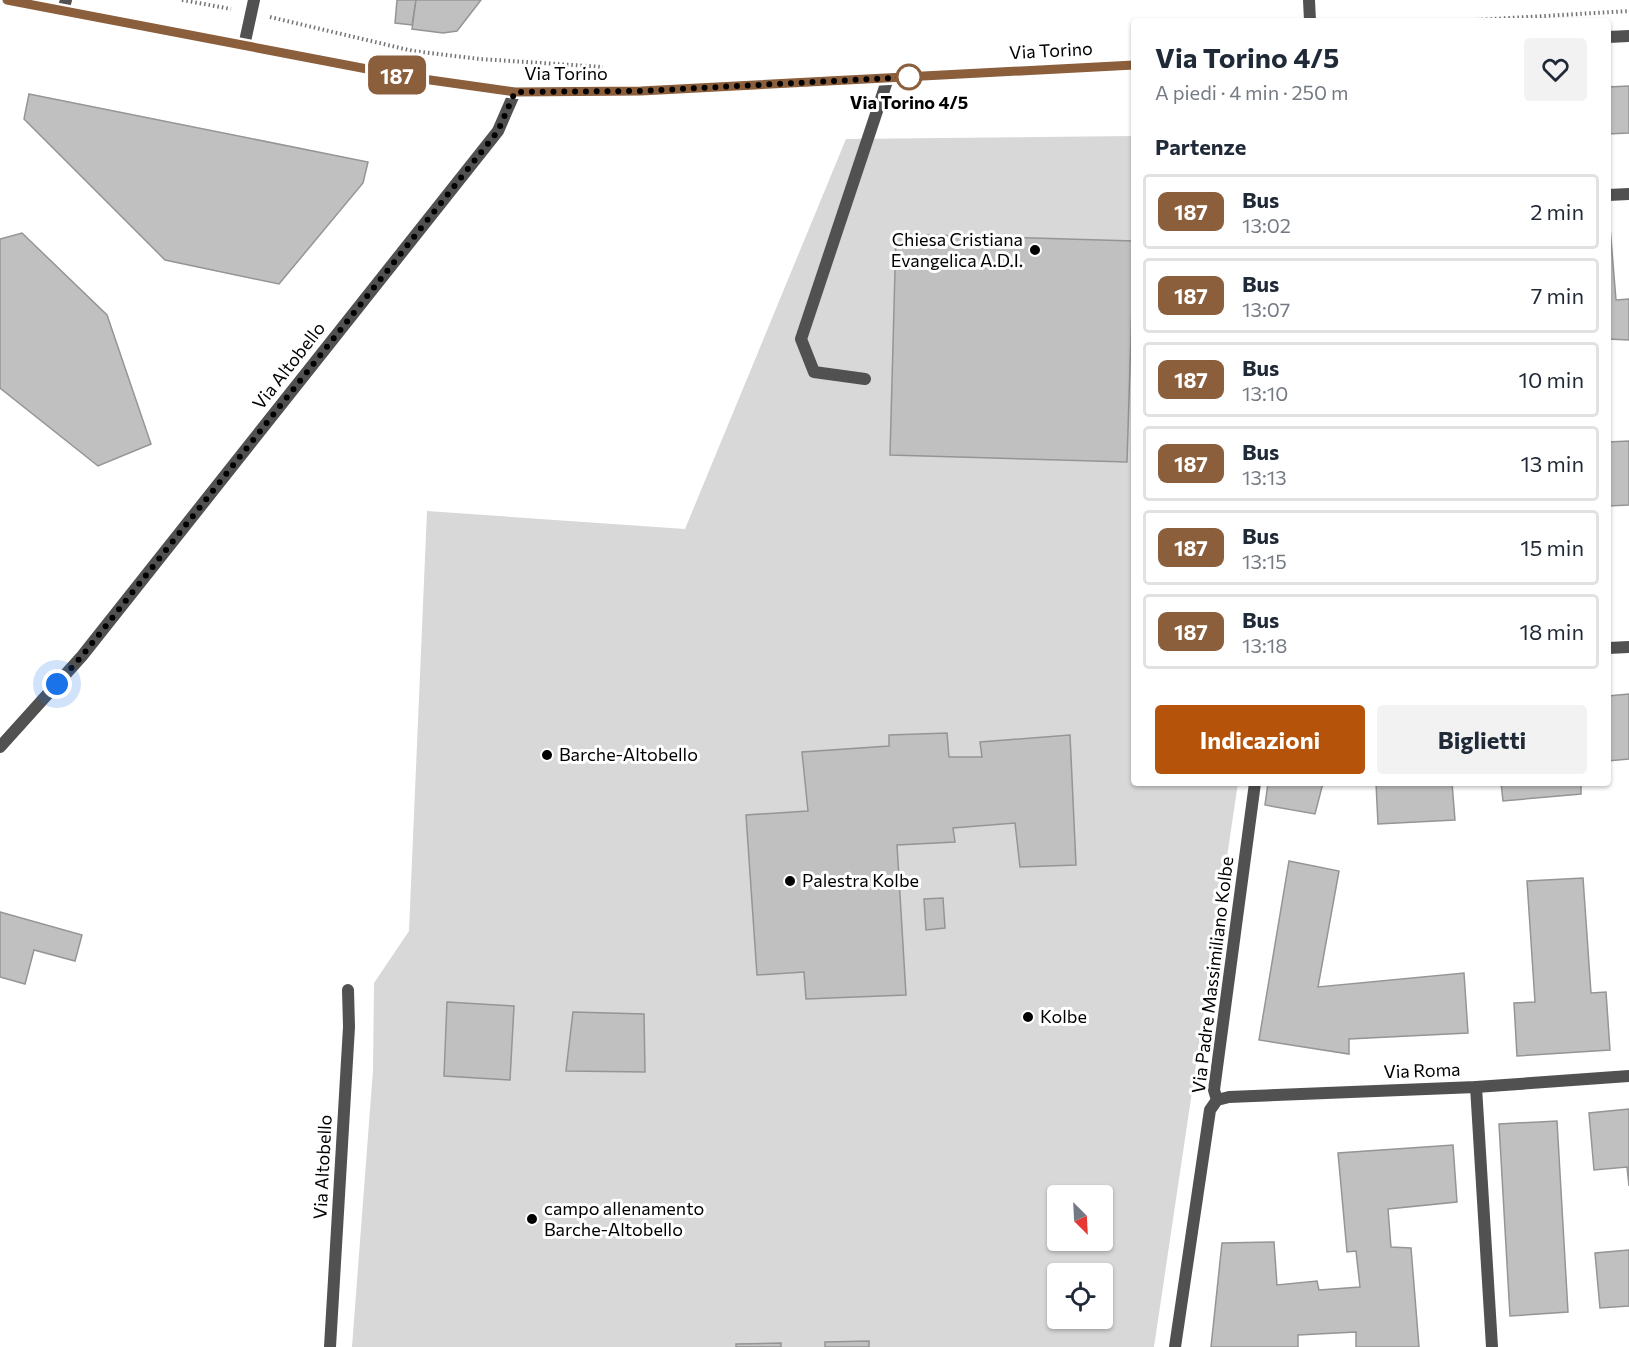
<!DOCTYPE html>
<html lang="it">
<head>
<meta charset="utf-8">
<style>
  :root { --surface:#fff; --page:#f2f2f3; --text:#1f2937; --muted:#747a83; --line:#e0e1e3; --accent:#b45309 }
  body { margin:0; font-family:Commissioner,sans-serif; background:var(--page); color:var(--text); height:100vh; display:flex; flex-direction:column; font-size:22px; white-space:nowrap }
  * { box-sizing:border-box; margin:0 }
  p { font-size:20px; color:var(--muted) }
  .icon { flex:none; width:33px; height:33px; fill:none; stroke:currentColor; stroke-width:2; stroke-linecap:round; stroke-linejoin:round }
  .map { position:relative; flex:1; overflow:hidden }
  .panel { position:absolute; left:1131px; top:18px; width:480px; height:768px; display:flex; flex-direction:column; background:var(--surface); border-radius:6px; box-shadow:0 2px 4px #0004 }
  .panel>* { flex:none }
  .badge { padding:0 12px; border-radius:9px; font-size:21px; line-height:39px }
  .needle { width:39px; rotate:156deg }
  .tools { position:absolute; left:1047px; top:1185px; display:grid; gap:12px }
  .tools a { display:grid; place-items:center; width:66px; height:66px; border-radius:6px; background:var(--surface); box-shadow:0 2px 4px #0004; font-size:30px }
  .you { position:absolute; width:30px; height:30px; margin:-15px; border:4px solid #fff; border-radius:50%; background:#1a73e8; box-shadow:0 0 0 9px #1a73e833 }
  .map>.badge { position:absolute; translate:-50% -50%; box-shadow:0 0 0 3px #fff }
  h2 { padding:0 24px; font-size:22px; line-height:54px }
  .round { display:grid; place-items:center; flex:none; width:63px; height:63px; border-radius:6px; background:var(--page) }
  .headline { display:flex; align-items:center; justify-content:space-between; height:102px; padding:0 24px }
  h1 { font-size:28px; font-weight:700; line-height:45px }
  .cta { display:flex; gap:12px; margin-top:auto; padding:12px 24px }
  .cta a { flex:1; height:69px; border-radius:6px; background:var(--accent); color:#fff; font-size:24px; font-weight:700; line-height:69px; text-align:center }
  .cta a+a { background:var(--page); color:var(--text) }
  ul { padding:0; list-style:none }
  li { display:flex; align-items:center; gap:18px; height:75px; margin:0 12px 9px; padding:0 12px; border:3px solid var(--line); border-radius:6px }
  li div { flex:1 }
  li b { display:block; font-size:22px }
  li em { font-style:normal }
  li .badge { min-width:66px; font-weight:700; text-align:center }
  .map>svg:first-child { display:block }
  .green { fill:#d8d8d8; fill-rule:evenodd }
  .building { fill:#c0c0c0; stroke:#959595; stroke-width:1.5 }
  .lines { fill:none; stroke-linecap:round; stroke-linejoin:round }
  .path { stroke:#737373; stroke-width:4; stroke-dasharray:1.5 3; stroke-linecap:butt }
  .service { stroke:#515151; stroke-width:12 }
  .pedestrian { stroke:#515151; stroke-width:12 }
  .minor { stroke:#515151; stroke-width:12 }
  .tertiary { stroke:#515151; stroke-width:12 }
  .line-casing { stroke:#fff; stroke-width:14 }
  .line { stroke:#8b5e3c; stroke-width:9 }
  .walk { stroke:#000; stroke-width:6; stroke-dasharray:0 10.8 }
  .stop-dot { fill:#fff; stroke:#8b5e3c; stroke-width:3 }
  .poi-dot { fill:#000; stroke:#fff; stroke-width:2 }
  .labels { text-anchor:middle; stroke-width:6; stroke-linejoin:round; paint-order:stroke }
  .street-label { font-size:18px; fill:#000; stroke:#fff }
  .stop-label { font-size:18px; font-weight:bold; fill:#000; stroke:#fff }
  .poi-label { font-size:18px; fill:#000; stroke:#fff; text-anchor:start }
</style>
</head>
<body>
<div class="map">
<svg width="1629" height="1347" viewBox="0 0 1629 1347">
  <rect width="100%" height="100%" fill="#fff"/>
  <path class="green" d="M1134 136V783H1238L1154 1347H352L373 1070 374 983 409 931 427 511 685 529 846 139ZM1058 1196H1102V1240H1058ZM1058 1274H1102V1318H1058Z"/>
  <g class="building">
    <polygon points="397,0 416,0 412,25 395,23"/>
    <polygon points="416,0 481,0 457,31 443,33 412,29"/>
    <polygon points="1629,86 1629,133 1608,134 1608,87"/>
    <polygon points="29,94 368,162 363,183 279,284 165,260 24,119"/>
    <polygon points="1609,215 1616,300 1629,299 1629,340 1608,339"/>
    <polygon points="22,233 107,315 151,444 98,466 0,388 0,239"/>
    <polygon points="896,234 1134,241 1127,462 890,455"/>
    <polygon points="1629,441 1629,505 1608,506 1608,442"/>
    <polygon points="1629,694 1629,759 1608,761 1608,696"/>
    <polygon points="947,733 949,757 982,757 980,742 1070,735 1076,865 1020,867 1015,823 953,828 955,842 897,845 906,995 806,999 804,972 757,975 746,815 808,811 802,752 889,746 889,735"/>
    <polygon points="1268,783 1323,783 1315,814 1265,805"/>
    <polygon points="1376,783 1452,783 1455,820 1378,824"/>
    <polygon points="1501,783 1581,783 1581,794 1503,801"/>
    <polygon points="1289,861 1339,871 1318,987 1464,973 1468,1033 1349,1039 1349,1054 1259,1040"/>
    <polygon points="1583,878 1591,993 1606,992 1610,1050 1517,1056 1514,1003 1535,1002 1527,881"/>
    <polygon points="943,898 945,928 926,930 924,899"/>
    <polygon points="0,912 82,935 75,961 34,950 25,984 0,977"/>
    <polygon points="447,1002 514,1006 510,1080 444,1076"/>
    <polygon points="573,1012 644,1014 645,1072 566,1071"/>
    <polygon points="1629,1109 1629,1186 1627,1167 1594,1170 1589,1113"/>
    <polygon points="1557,1121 1568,1312 1510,1316 1499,1124"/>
    <polygon points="1453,1145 1457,1202 1388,1209 1391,1247 1411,1248 1419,1347 1356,1347 1356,1332 1298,1335 1298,1347 1211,1347 1222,1243 1274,1242 1277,1285 1317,1281 1319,1290 1360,1287 1356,1251 1347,1252 1338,1153"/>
    <polygon points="1629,1250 1629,1306 1600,1308 1595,1253"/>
    <polygon points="869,1341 869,1347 825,1347 825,1342"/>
    <polygon points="781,1343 781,1347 736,1347 736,1344"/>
  </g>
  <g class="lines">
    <g class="path">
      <polyline points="182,0 231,9"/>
      <polyline points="270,17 413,51 480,59 603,67"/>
      <polyline points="1459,21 1629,11"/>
    </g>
    <g class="service">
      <polyline points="63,10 66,0"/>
      <polyline points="865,379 814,372 801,339 888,78"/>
      <polyline points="1476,1087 1492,1347"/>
    </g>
    <polyline class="pedestrian" points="1217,1100 1214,1090 1255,783"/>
    <g class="minor">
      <polyline points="1309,0 1310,21"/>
      <polyline points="244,46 254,0"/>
      <polyline points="1608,195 1629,194"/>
      <polyline points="1608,648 1629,647"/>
      <polyline points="0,747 82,656 498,131 515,92"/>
      <polyline points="330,1347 349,1027 348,990"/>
      <polyline points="1175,1347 1210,1110 1217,1100 1229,1097 1476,1087 1629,1076"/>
    </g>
    <g class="tertiary">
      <polyline points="7,0 409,77 515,92 641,91 1134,65"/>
      <polyline points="1608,37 1629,36"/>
    </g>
  </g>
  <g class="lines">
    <g class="line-casing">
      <polyline id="line" points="7,0 409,77 515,92 641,91 1134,65"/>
    </g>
    <use href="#line" class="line"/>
    <polyline class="walk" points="57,684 82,656 498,131 515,92 641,91 911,77 909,77"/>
  </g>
  <circle class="stop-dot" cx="909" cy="77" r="12"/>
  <g class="poi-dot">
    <circle cx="1035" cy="250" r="6"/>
    <circle cx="547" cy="755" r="6"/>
    <circle cx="790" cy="881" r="6"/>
    <circle cx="1028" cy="1017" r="6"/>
    <circle cx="532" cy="1219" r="6"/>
  </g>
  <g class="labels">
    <g class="street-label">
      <text transform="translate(1051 51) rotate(-3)" y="6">Via Torino</text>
      <text x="566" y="80">Via Torino</text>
      <text transform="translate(289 366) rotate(-52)" y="6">Via Altobello</text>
      <text transform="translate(1213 975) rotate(-83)" y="6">Via Padre Massimiliano Kolbe</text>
      <text transform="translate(1422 1071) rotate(-2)" y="6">Via Roma</text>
      <text transform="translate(323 1167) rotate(-87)" y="6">Via Altobello</text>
    </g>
    <g class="stop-label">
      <text x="909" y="109">Via Torino 4/5</text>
    </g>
    <g class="poi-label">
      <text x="1023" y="246" text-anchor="end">Chiesa Cristiana<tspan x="1023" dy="21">Evangelica A.D.I.</tspan></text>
      <text x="559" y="761">Barche-Altobello</text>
      <text x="802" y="887">Palestra Kolbe</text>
      <text x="1040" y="1023">Kolbe</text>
      <text x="544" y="1215">campo allenamento<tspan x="544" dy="21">Barche-Altobello</tspan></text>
    </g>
  </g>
</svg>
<div class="tools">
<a><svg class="needle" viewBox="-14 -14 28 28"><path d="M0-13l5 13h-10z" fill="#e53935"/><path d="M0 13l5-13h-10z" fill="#747a83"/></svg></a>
<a><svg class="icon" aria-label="locate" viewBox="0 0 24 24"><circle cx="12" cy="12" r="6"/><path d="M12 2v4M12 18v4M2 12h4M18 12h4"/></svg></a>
</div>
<div class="you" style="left:57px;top:684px"></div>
<b class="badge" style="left:397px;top:75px;background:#8b5e3c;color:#fff">187</b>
<section class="panel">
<div class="headline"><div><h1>Via Torino 4/5</h1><p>A piedi · 4 min · 250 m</p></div><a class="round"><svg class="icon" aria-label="heart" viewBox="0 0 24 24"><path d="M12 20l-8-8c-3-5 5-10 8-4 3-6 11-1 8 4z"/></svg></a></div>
<h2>Partenze</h2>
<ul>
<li><span class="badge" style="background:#8b5e3c;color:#fff">187</span><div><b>Bus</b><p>13:02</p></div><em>2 min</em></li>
<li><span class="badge" style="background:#8b5e3c;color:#fff">187</span><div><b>Bus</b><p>13:07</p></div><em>7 min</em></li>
<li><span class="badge" style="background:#8b5e3c;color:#fff">187</span><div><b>Bus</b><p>13:10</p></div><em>10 min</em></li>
<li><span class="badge" style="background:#8b5e3c;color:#fff">187</span><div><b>Bus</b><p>13:13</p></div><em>13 min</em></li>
<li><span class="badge" style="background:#8b5e3c;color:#fff">187</span><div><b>Bus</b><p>13:15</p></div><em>15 min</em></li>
<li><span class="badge" style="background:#8b5e3c;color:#fff">187</span><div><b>Bus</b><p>13:18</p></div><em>18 min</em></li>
</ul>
<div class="cta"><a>Indicazioni</a><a>Biglietti</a></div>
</section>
</div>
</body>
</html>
